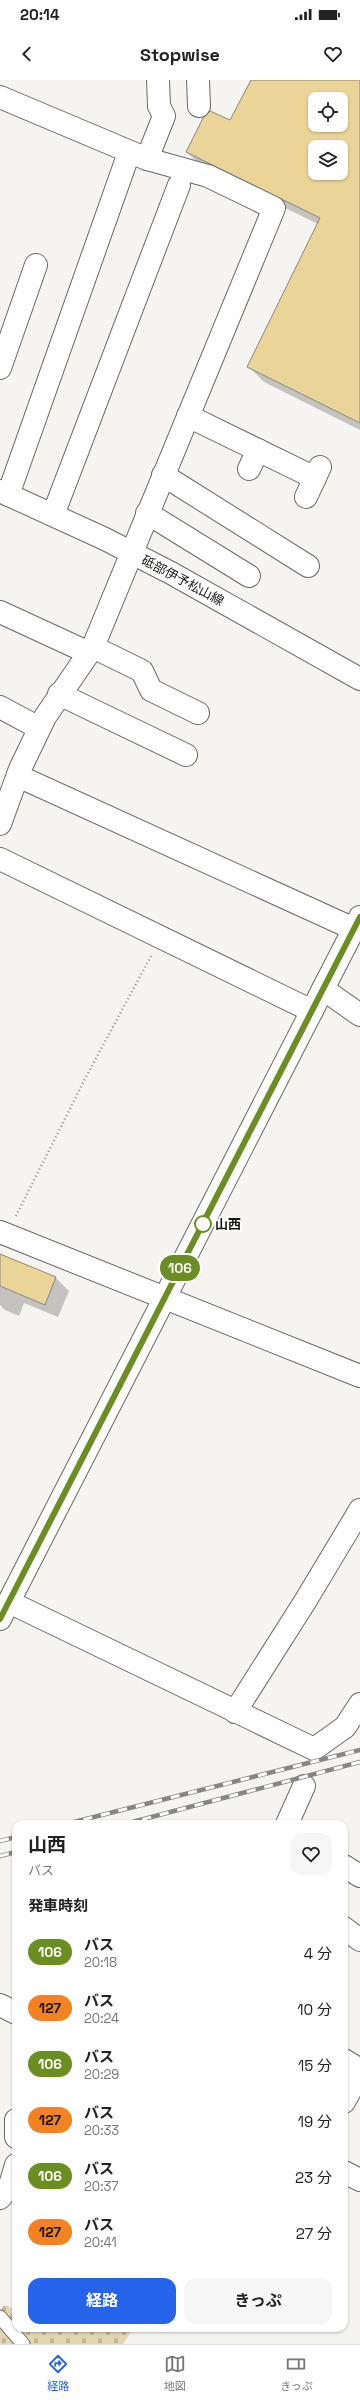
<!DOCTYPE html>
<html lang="ja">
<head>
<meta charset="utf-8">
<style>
  :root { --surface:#fff; --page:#f6f6f6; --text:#222; --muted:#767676; --line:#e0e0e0; --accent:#2563eb }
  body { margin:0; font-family:"Space Grotesk","Noto Sans JP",sans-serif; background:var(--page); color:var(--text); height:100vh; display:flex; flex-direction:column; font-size:15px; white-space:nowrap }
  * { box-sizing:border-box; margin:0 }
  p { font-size:13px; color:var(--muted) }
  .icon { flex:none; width:22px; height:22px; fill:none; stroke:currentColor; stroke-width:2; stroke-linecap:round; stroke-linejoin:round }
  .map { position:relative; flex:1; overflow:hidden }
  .details { position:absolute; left:12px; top:1740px; width:336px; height:512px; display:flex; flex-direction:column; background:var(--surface); border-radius:12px; box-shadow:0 1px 3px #0004 }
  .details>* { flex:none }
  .badge { padding:0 8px; border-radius:13px; font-size:14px; line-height:26px }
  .controls { position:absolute; left:308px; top:12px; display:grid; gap:8px }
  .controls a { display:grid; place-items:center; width:40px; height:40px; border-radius:8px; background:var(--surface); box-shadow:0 1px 3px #0004; font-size:20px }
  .map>.badge { position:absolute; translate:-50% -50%; box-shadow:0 0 0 2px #fff }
  h2 { padding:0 16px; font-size:15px; line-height:36px }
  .round { display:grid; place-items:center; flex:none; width:42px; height:42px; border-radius:12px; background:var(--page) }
  .summary { display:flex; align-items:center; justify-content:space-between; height:68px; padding:0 16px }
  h1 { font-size:19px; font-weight:700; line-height:30px }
  .button { display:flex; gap:8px; margin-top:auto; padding:8px 16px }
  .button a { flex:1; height:46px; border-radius:12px; background:var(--accent); color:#fff; font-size:16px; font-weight:700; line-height:46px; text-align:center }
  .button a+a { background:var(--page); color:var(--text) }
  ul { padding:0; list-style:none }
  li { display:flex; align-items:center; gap:12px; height:56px; padding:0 16px }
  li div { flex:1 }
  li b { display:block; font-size:15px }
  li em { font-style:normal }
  li .badge { min-width:44px; font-weight:700; text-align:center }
  .status { display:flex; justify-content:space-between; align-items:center; height:28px; padding:0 20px; background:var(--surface); direction:ltr }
  .status svg { height:11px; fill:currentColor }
  header { display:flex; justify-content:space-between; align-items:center; height:52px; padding:0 16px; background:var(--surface); font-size:18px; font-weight:700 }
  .tab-bar { display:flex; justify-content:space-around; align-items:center; height:56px; border-top:1px solid var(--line); background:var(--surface); font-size:11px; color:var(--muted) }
  .tab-bar a { display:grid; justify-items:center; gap:2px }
  .tab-bar .current { color:var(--accent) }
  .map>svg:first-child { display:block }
  .cemetery { fill:url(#cemetery-stones) }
  .shadow { fill:#0003; fill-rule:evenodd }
  .building { fill:#ead497; stroke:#898784; fill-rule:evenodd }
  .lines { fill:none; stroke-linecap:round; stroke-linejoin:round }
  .service-casing { stroke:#6a6965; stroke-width:15 }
  .minor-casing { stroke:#6a6965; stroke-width:24 }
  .tertiary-casing { stroke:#6a6965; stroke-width:24 }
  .secondary-casing { stroke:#6a6965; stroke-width:24 }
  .path { stroke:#91908d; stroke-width:2.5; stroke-dasharray:1 3; stroke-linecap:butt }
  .service { stroke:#fff; stroke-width:13 }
  .minor { stroke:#fff; stroke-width:22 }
  .tertiary { stroke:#fff; stroke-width:22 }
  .secondary { stroke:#fff; stroke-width:22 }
  .rail-casing { stroke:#868683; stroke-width:4.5 }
  .rail { stroke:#fff; stroke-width:3; stroke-dasharray:9; stroke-linecap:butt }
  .line-casing { stroke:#fff; stroke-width:9 }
  .line { stroke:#6b8e23; stroke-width:6 }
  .stop-dot { fill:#fff; stroke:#6b8e23; stroke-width:2 }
  .labels { text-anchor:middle; stroke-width:3.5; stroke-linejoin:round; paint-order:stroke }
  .street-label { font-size:13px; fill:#151513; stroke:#fff }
  .stop-label { font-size:13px; font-weight:bold; fill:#151513; stroke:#fff; text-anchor:start }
</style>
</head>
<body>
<div class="status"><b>20:14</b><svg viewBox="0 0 49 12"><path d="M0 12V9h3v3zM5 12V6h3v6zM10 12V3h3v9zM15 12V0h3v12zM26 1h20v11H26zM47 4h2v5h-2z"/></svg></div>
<header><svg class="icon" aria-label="back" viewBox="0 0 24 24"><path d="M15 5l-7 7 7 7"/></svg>Stopwise<svg class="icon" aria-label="heart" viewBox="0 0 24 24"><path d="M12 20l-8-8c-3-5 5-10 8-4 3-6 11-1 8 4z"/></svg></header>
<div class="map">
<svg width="360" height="2264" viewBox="0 0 360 2264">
  <defs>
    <pattern id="cemetery-stones" width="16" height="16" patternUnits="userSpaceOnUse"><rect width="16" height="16" fill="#e4d6b0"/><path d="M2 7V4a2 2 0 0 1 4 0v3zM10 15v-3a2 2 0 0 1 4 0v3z" fill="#c3b796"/></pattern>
  </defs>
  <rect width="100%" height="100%" fill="#f5f4f0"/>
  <polygon class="cemetery" points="5,2225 16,2230 16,2248 134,2248 123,2264 0,2264 0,2230"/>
  <g class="shadow">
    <path d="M253 0H360V350L264 302 248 286 318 144 203 88 187 72 231 41ZM315 19H341V45H315ZM315 67H341V93H315Z"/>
    <polygon points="0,1175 56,1198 69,1211 58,1237 24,1223 19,1236 5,1230 0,1225"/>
  </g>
  <g class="building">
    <path d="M251 0H360V343L247 287 320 138 186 72 203 38 210 31 230 40ZM315 19H341V45H315ZM315 67H341V93H315Z"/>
    <polygon points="0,1174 56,1197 45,1225 0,1206"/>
  </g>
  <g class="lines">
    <g class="service-casing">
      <polyline id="service" points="0,2237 23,2264"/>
    </g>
    <g class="minor-casing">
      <g id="minor">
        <polyline points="198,0 199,26"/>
        <polyline points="147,79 164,36 159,26 158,0"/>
        <polyline points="0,288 36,185"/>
        <polyline points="188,336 315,398"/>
        <polyline points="249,389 258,370"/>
        <polyline points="163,395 308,486"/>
        <polyline points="8,415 125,84"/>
        <polyline points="306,417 320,387"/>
        <polyline points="147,433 249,496"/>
        <polyline points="53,435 179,105"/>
        <polyline points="0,532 89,573"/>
        <polyline points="93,567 142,591 151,610 198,633"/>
        <polyline points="59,614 186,675"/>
        <polyline points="0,627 39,648"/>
        <polyline points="18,696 354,849"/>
        <polyline points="0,744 20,689 45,637 93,567 274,128 208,96 147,79 0,17"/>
        <polyline points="0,779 312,931"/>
        <polyline points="323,909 360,935"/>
        <polyline points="0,1152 360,1296"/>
        <polyline points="9,1522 314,1669 345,1647 360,1624"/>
        <polyline points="235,1632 306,1520 360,1430"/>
        <polyline points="287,1744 304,1706"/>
        <polyline points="344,1786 360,1796"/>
        <polyline points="344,1848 360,1860"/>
        <polyline points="344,1980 360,1990"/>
        <polyline points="344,2022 360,1993"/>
        <polyline points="16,2040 16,2057"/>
        <polyline points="0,2118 10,2105 16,2085"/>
      </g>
    </g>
    <g class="tertiary-casing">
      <g id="tertiary">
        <polyline points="0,1539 360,837"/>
        <polyline points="0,1925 16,1933"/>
        <polyline points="344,2092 360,2100"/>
      </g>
    </g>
    <g class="secondary-casing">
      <polyline id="secondary" points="0,411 105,459 171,493 360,599"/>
    </g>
    <polyline class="path" points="16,1136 86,997 151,876"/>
    <use href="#service" class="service"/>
    <use href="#minor" class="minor"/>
    <use href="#tertiary" class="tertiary"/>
    <use href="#secondary" class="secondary"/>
    <g class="rail-casing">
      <g id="rail">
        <polyline points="66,1744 360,1670"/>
        <polyline points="125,1744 360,1682"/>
        <polyline points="0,1761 16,1757"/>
        <polyline points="0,1776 16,1772"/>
      </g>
    </g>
    <use href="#rail" class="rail"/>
  </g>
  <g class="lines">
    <g class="line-casing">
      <polyline id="line" points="0,1539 360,837"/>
    </g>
    <use href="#line" class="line"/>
  </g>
  <circle class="stop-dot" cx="203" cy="1144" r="8"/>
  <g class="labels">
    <g class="street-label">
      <text transform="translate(183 500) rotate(28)" y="5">砥部伊予松山線</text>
    </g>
    <g class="stop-label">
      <text x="215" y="1149">山西</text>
    </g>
  </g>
</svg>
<div class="controls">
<a><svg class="icon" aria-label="locate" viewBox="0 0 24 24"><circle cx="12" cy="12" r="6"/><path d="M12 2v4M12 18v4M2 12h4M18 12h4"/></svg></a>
<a><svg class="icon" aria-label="layers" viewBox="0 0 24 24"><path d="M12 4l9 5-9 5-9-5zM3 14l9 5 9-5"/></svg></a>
</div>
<b class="badge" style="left:180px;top:1188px;background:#6b8e23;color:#fff">106</b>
<section class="details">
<div class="summary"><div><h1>山西</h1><p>バス</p></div><a class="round"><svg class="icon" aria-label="heart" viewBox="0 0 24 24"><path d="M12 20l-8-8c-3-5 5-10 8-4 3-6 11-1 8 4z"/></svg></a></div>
<h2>発車時刻</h2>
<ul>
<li><span class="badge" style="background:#6b8e23;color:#fff">106</span><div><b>バス</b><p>20:18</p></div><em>4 分</em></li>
<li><span class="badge" style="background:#f58220;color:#111">127</span><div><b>バス</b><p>20:24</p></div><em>10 分</em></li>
<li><span class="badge" style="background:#6b8e23;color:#fff">106</span><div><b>バス</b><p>20:29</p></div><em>15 分</em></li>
<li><span class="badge" style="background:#f58220;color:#111">127</span><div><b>バス</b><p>20:33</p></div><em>19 分</em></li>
<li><span class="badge" style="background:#6b8e23;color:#fff">106</span><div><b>バス</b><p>20:37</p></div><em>23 分</em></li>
<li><span class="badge" style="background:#f58220;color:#111">127</span><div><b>バス</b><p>20:41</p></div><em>27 分</em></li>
</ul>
<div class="button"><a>経路</a><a>きっぷ</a></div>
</section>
</div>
<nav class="tab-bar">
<a class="current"><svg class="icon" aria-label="directions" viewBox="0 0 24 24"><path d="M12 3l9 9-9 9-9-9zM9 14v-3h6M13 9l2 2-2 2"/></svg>経路</a>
<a><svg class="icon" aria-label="map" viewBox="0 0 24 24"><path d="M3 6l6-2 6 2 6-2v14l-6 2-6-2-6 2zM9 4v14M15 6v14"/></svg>地図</a>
<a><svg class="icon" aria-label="tickets" viewBox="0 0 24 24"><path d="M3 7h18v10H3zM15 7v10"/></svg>きっぷ</a>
</nav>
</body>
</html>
